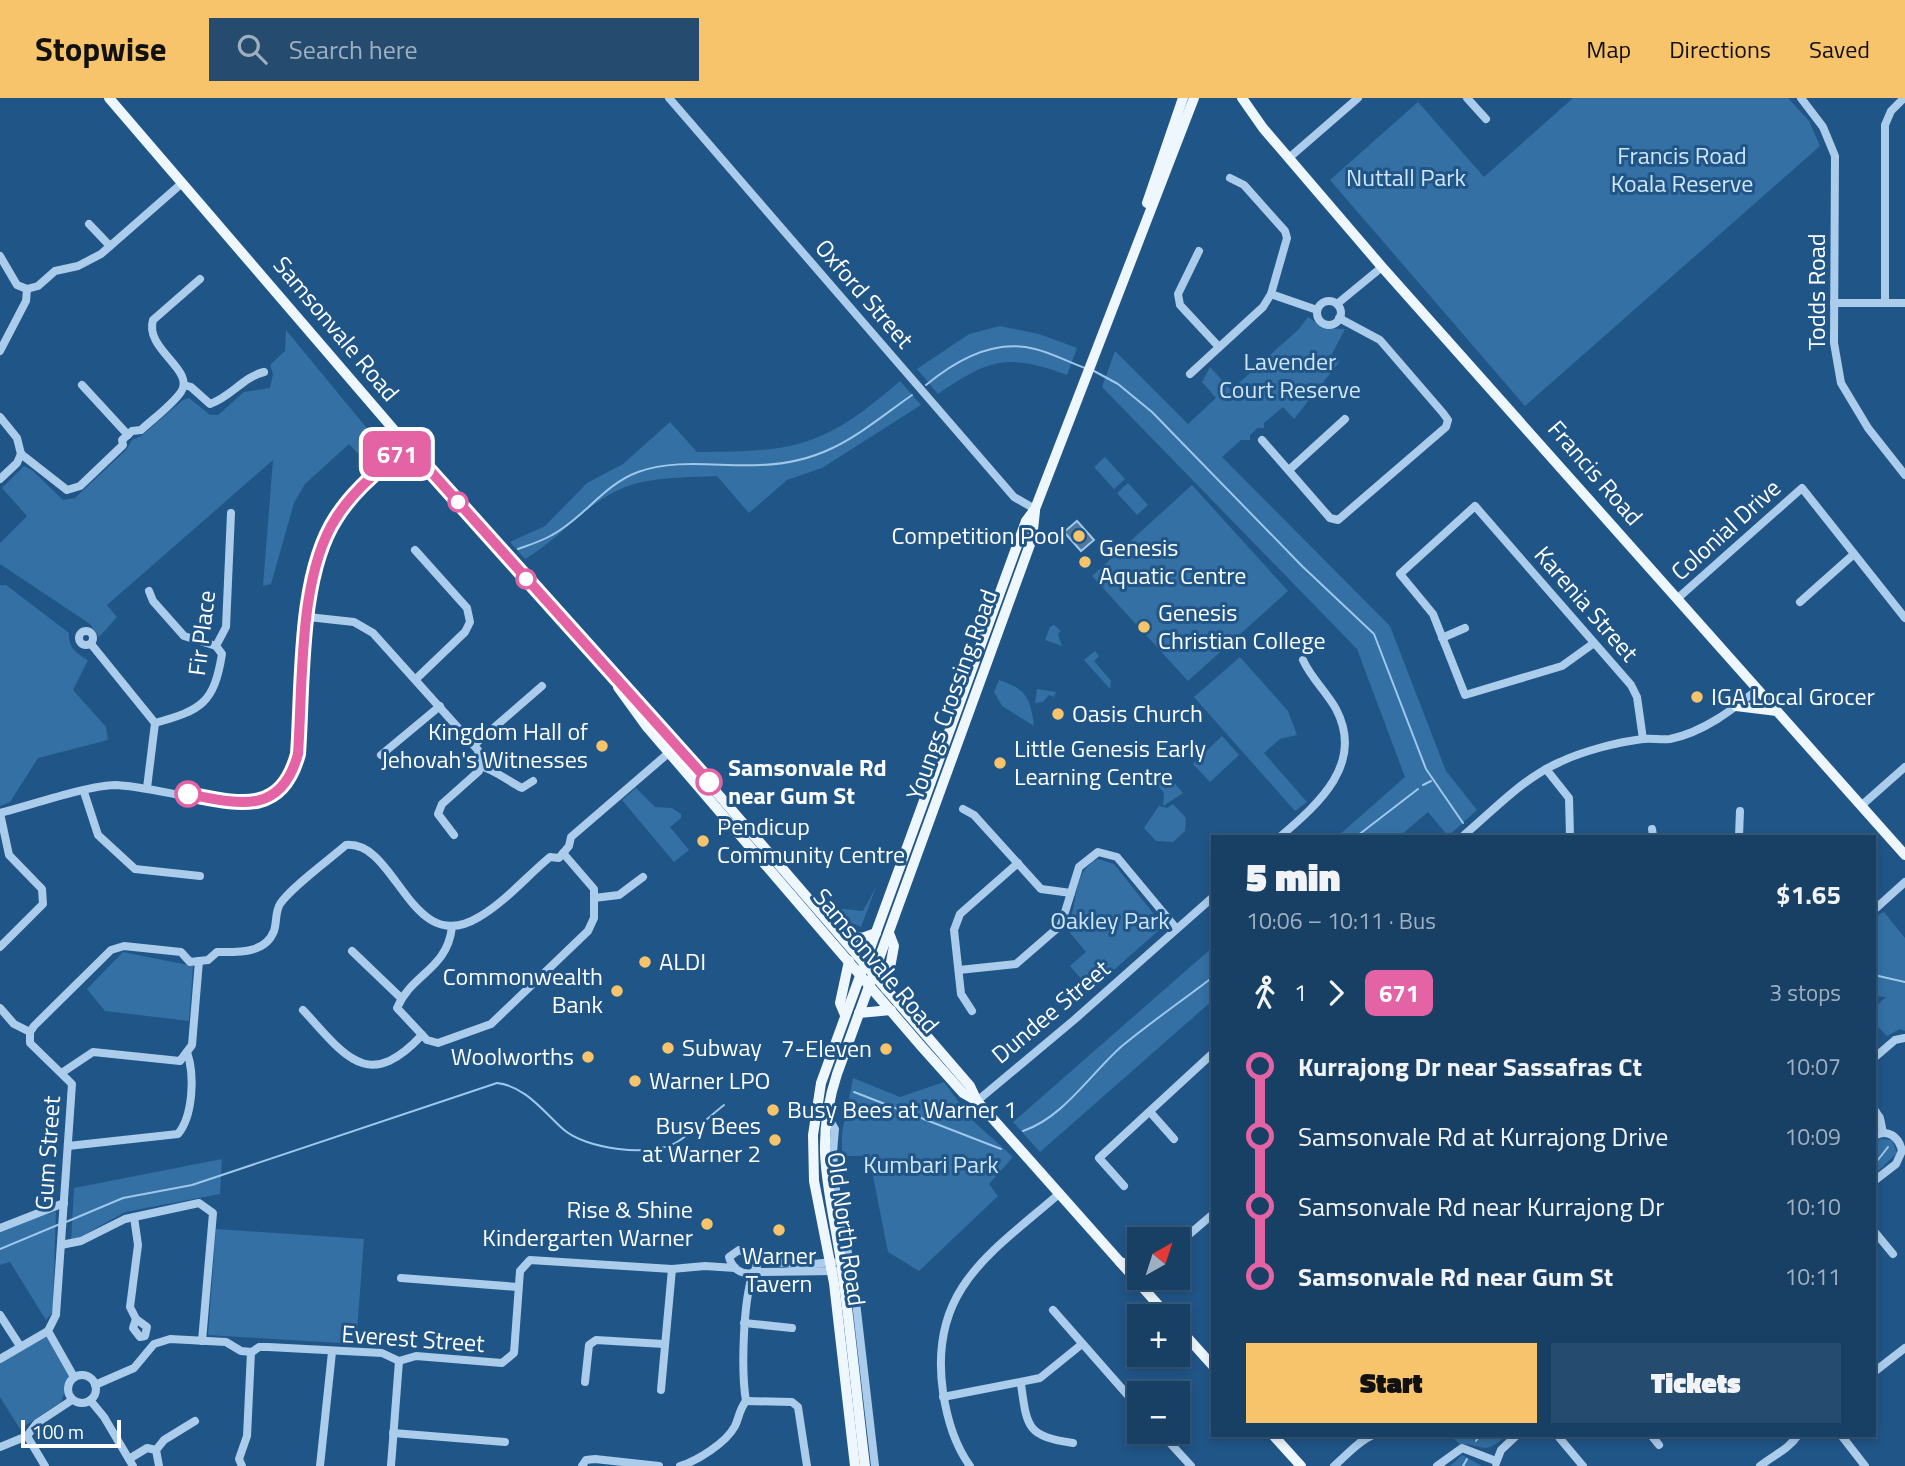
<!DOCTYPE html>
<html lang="en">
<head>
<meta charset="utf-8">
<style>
  :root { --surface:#184065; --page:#254b6e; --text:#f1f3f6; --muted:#9fafbf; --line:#365979; --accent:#f7c46b }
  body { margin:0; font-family:"Titillium Web",sans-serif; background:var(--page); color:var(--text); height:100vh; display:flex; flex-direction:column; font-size:26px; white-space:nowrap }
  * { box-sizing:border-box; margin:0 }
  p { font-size:23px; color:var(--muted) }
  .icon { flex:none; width:38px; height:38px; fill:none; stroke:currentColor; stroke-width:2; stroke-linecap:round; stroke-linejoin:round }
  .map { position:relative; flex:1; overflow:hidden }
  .details { position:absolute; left:1211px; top:737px; width:665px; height:602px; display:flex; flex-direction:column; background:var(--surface); border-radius:0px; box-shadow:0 4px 10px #0003,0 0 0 2px var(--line) }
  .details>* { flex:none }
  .badge { padding:0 14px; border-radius:10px; font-size:24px; line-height:46px }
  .needle { width:46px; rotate:39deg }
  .buttons { position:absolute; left:1127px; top:1129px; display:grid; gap:14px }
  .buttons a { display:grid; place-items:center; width:63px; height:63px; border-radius:0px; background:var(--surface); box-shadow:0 4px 10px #0003,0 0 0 2px var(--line); font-size:35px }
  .scale { position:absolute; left:21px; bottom:18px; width:100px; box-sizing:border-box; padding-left:7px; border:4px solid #fff; border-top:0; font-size:19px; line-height:24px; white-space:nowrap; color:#fff; -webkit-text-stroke:5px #205587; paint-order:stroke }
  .map>.badge { position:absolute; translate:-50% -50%; box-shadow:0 0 0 4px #fff }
  .legs { display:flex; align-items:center; gap:10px; height:77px; padding:0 35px; font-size:23px }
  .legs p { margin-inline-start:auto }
  .overview { display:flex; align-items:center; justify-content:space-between; height:119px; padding:0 35px }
  h1 { font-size:38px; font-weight:800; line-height:52px }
  .cta { display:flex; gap:14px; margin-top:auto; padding:14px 35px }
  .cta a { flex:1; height:80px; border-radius:0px; background:var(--accent); color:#111; font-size:28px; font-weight:800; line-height:80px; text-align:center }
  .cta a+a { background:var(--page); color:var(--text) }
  ul { padding:0 35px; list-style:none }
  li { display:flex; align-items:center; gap:24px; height:70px; font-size:26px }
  li i { display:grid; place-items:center; width:10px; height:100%; margin:0 9px; background:currentColor }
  li i::after { content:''; width:18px; height:18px; margin:-9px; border:5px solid; border-radius:50%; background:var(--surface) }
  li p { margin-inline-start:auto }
  li:first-child i { background:linear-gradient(#0000 50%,currentColor 0) }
  li:last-child i { background:linear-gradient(currentColor 50%,#0000 0) }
  header { display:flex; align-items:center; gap:42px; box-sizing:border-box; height:98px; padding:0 35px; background:var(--accent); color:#111 }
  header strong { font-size:33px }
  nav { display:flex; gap:38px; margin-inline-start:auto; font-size:24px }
  .search { width:490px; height:63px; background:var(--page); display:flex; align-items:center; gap:18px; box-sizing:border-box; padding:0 24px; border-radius:0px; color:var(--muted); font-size:26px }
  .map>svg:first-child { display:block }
  .green { fill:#3470a4 }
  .water { fill:#52779a; stroke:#9ec8eb; stroke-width:2 }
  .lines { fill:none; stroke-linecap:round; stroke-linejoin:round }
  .stream { stroke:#9ec8eb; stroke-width:2 }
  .minor { stroke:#abccea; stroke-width:8 }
  .major { stroke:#eef6fe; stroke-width:10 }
  .line-1-casing { stroke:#fff; stroke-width:16 }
  .line-1 { stroke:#e463a4; stroke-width:10 }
  .stop-1-dot { fill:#fff; stroke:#e463a4; stroke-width:3.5 }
  .poi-dot { fill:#f7c46b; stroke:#205587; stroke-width:2.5 }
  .labels { text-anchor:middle; stroke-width:6; stroke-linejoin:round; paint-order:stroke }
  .park-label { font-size:24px; fill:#cfe5f8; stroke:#205587 }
  .street-label { font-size:24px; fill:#fff; stroke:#205587 }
  .poi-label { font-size:24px; fill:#fff; stroke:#205587; text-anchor:start }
  .stop-label { font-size:24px; font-weight:bold; fill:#fff; stroke:#205587; text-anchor:start }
</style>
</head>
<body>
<header>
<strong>Stopwise</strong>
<div class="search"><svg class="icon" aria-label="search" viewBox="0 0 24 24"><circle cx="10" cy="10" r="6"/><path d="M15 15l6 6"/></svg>Search here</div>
<nav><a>Map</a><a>Directions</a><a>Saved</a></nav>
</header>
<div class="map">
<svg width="1905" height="1368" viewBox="0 0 1905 1368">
  <rect width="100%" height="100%" fill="#205587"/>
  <g class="green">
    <polygon points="1573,0 1788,0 1809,23 1820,48 1525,308 1330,82 1418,4 1484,79"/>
    <polygon points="1308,219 1324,230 1345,231 1331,258 1340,263 1294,321 1283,309 1264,325 1264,330 1258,330 1250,337 1250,342 1241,342 1222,359 1390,528 1446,673 1477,712 1448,738 1428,714 1400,738 1338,738 1405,679 1357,551 1102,289 1115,253 1188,326 1216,300 1202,284 1210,269 1231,292 1299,231"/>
    <path d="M1000 228 1039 236 1077 250 1067 277C1008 255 989 261 938 296L917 271 969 236Z"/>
    <polygon points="286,232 384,351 368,366 349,346 305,386 294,405 271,486 263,488 273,362 107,507 117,519 99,539 90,526 0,466 0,445 27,418 2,390 24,368 33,373 63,402 75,400 126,352 132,342 141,338 183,302 189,300 210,317 218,317 244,294 270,290 273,276 270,267 285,253"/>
    <path d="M900 283 921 307 822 370 787 382 749 415 717 378C684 380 646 378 616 393 582 410 558 442 525 461L510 444 545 428 587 385 623 366 670 324 697 354C796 354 824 349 900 283Z"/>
    <polygon points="1105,359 1125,381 1114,391 1094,369"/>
    <polygon points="1128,385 1148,407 1137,417 1117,395"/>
    <polygon points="1192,387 1288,493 1188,583 1092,478"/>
    <path d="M0 487H6L69 535C68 550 76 555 88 562L73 592 106 629 108 642 38 660 10 704 0 708Z"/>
    <polygon points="1054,527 1061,533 1058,536 1062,548 1045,542 1050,529"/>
    <polygon points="1095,553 1099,558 1094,563 1111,583 1110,591 1084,562"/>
    <polygon points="1240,559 1288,613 1297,637 1280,641 1264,655 1307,704 1295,713 1194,599"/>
    <path d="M999 582C1026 591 1030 599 1034 628L1002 608 994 594Z"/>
    <polygon points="1037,591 1056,594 1054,599 1049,597 1043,604 1035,605"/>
    <polygon points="1222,638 1239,657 1210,684 1193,666"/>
    <polygon points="1155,685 1175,686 1183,695 1163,708 1164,695"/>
    <polygon points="636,690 655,709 672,710 681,716 681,720 670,729 689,752 674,764 622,702"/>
    <polygon points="1173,706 1186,720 1185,733 1173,744 1156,743 1144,730 1159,708 1167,710"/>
    <path d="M1098 761 1114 766 1161 825 1158 833 1091 892 1070 868 1086 854 1066 830C1080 806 1070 775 1098 761Z"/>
    <polygon points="876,789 861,829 843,821 834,810 863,813"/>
    <polygon points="1884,814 1905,840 1905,933 1900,931 1887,938 1874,925 1874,910 1886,899 1874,898 1874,819"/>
    <polygon points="1213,849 1213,902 1040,1054 1013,1024"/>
    <polygon points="123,854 193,868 189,923 105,913 87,891"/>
    <polygon points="853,980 900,999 944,984 972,1022 1013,1059 989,1086 998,1098 919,1173 888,1154 869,1058 842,1058 842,1035"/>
    <polygon points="1880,1041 1892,1042 1897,1055 1874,1077 1874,1046"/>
    <polygon points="222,1061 220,1096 125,1114 71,1144 74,1090"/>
    <polygon points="56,1113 53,1206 52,1215 46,1222 10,1164 0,1167 0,1133"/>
    <polygon points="216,1131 364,1141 356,1246 208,1237"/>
    <polygon points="41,1237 48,1238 71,1277 61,1304 20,1331 0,1299 0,1262"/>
    <path d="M1451 1337H1507C1482 1359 1486 1346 1459 1346Z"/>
    <polygon points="1462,1357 1482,1368 1450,1368"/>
  </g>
  <polygon class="water" points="1077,423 1094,442 1081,453 1064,434"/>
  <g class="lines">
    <g class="stream">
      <polyline points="1094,273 1118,286 1152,314 1302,468 1374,536 1426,671 1463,725"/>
      <path d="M926 287C956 262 994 240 1035 251 1052 255 1068 264 1085 270"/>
      <path d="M518 451C529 447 542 443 552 437 584 420 603 387 638 374 677 360 719 369 760 367 828 365 860 334 912 297"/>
      <polyline points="1423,687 1431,683"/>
      <polyline points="1357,738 1418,691"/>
      <polyline points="1874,877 1905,884"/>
      <polyline points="854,994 1001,1051"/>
      <path d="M1023 1033C1063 1020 1091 975 1122 948 1151 924 1183 902 1213 879"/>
      <polyline points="1874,1067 1888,1049"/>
      <path d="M66 1124 123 1100 192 1087 497 985C525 988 543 1013 563 1031 585 1051 651 1060 677 1044 693 1034 709 1019 724 1007"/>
      <polyline points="0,1151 60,1126"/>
      <polyline points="1476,1343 1480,1337"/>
      <polyline points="1463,1368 1467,1361"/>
    </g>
    <g class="minor">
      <polyline points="669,0 1014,399 1035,411"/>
      <polyline points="1467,0 1486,21"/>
      <polyline points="1801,0 1823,29 1835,58 1834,245 1841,285 1868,330 1905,377"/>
      <polyline points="1290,59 1358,0"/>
      <polyline points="89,126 110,148"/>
      <polyline points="1199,153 1178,196 1180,207 1219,249"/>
      <polyline points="0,158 17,187 27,191 38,188 55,173 78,168 101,156 181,86"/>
      <polyline points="1271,196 1317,212"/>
      <circle cx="1329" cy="215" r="12"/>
      <polyline points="1834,205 1905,205"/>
      <polyline points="1885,205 1885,27 1891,13 1904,0"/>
      <polyline points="1337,206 1382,169"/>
      <polyline points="0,253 26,203 27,191"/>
      <polyline points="1190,276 1263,209 1271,196 1287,140 1285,133 1244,87 1230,80"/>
      <polyline points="82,287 128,337"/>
      <path d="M184 287 191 289 210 306C231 299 243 279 264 274"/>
      <polyline points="0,319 17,340 21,356"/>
      <polyline points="1262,342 1330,420 1338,422 1446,329 1448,322 1443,315 1380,242 1339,220"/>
      <path d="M21 356 67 392 80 388 123 347 122 342 132 333 141 332C154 320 171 308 181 294 196 272 144 251 153 222L200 181"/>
      <polyline points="1289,372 1345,321"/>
      <polyline points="0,381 17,365 21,356"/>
      <polyline points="415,452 467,510 470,524 465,534 416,581"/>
      <polyline points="149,493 153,503 184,538 216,548"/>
      <polyline points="1678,500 1802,390 1905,520"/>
      <polyline points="1800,504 1854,456"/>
      <path d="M308 519 354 524 373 535 478 652 480 668C495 672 508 683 522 690L533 683"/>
      <circle cx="86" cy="540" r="7"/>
      <polyline points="1442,540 1465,530"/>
      <polyline points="1594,545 1562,568 1465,597 1433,516 1400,476 1475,408 1631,587 1637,599 1643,641"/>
      <polyline points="91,546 155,625 147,690"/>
      <path d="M155 625C202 612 214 605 222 556L216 548 226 529 231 415"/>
      <polyline points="474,647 542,588"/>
      <polyline points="381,657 440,608"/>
      <polyline points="1546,671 1569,700 1570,738"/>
      <polyline points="84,694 98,737 135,771 200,778"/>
      <polyline points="1862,707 1905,669"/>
      <polyline points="963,711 974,717 1041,791 1071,795"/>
      <path d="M0 715C28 708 90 687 115 687 154 688 233 714 265 702 285 694 293 675 298 656 303 586 298 478 336 420 354 391 382 370 407 347"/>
      <polyline points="1652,731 1653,738"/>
      <polyline points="454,737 438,716 442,706 479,673 480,668"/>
      <path d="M1281 738C1318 706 1365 666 1336 611 1326 593 1311 580 1303 562"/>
      <path d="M1463 738C1494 712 1523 680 1560 664 1583 653 1618 644 1643 641 1652 640 1661 642 1670 641 1704 634 1732 612 1758 591"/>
      <polyline points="1739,738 1740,713"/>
      <polyline points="594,800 619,797 643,779"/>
      <polyline points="1874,812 1905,784"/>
      <path d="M452 829C447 872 412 875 397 910L427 942 438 945 491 926 588 833 594 820V791L563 755"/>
      <polyline points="0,849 43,806 42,791 9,757 0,715"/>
      <polyline points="352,853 401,900"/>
      <polyline points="959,872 1016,866 1061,827 1079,769 1098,754 1117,759 1176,830"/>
      <polyline points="0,910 14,926 30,934"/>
      <path d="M303 912C344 956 367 996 422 937"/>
      <polyline points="972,913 961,896 954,832 960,816 1018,765"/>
      <polyline points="1874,960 1895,942 1905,940"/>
      <polyline points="63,974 93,954 180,963 192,947 199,863"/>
      <polyline points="977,1003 1074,922 1213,799"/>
      <polyline points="1874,1011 1880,1020 1883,1035"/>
      <polyline points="1151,1015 1174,1041"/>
      <polyline points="826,1016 835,1031 833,1054 836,1092 854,1187 875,1368"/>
      <path d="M1874 1038C1888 1030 1899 1039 1902 1053L1896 1066 1874 1083"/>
      <path d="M68 1048 178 1036C193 1018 195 977 187 954"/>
      <polyline points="1124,1088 1099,1060 1213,955"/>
      <polyline points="134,1119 138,1147 130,1209 136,1221"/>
      <polyline points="0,1130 64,1105"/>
      <polyline points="1874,1133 1893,1156"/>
      <polyline points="1178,1146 1213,1116"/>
      <polyline points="61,1147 81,1143 125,1121 199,1105 213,1115 202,1243"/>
      <path d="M739 1152 754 1159 757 1169 753 1175C742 1177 732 1171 729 1159Z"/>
      <polyline points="756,1162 803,1167 833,1164"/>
      <polyline points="755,1174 836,1173"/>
      <polyline points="401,1180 518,1189"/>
      <polyline points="1053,1212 1139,1310"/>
      <polyline points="0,1217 20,1248"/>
      <polygon points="136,1221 147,1229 145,1238 140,1239 133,1230"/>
      <polyline points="744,1225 792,1230"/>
      <polyline points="0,1261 48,1233"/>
      <polyline points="1874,1274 1905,1250"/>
      <circle cx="82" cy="1291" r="14"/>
      <path d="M74 1279 48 1233 56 1217 72 986 30 945V934L34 928 111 852 124 848 181 854 190 864 208 862 217 854C238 854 265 856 274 833 277 824 275 814 280 806 290 790 330 761 346 747 397 742 410 861 479 819 505 804 527 778 550 759L559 760 569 748 571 739 672 652"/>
      <polyline points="585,1284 589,1247 596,1242 664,1246"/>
      <path d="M1021 1286C1027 1330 1027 1338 1073 1345"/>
      <polyline points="95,1287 134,1270 154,1246 170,1241 226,1244 241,1253 252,1254 259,1249 268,1249 382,1255 399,1263 416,1258 502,1265 514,1255 520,1173 530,1162 672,1171 705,1168 735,1170"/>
      <polyline points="661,1292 672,1171"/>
      <polyline points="943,1299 1040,1280 1082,1246"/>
      <polyline points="90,1302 104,1319 133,1368"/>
      <polyline points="746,1303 792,1304 798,1309 807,1368"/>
      <polyline points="1160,1334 1191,1368"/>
      <polyline points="393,1335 505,1344"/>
      <polyline points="1557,1337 1583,1368"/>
      <polyline points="1651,1337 1659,1347"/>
      <polyline points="1841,1337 1865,1368"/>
      <polyline points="27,1338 45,1368"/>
      <polyline points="0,1349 27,1338 37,1325 72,1302"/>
      <polyline points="156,1352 164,1342 195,1323"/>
      <polyline points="129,1361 147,1350 156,1352 159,1368"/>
      <polyline points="1496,1365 1501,1352 1517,1337"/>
      <polyline points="242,1368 239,1361 247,1338 251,1254"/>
      <polyline points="320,1368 332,1254"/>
      <polyline points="391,1368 399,1263"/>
      <polyline points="582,1368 586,1362 595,1361 659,1368"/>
      <path d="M680 1368C697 1363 726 1345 735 1328 739 1320 739 1312 746 1303 741 1273 743 1204 753 1175"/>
      <path d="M970 1368C954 1346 947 1321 943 1294 928 1191 991 1155 1060 1095"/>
      <path d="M1334 1368C1346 1358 1358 1343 1373 1337"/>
      <polyline points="1437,1368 1462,1350 1496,1363"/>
      <path d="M1760 1368C1774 1357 1789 1351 1798 1337"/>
    </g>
    <g class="major">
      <polyline points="109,0 407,347 615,583 642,608 970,988 977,1003 1168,1218"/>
      <polyline points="1242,0 1263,30 1382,169 1905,757"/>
      <polyline points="1147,105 1183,0"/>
      <polyline points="618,589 647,629 921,948 963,995 977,1003"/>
      <polyline points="1736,608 1777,613"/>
      <polyline points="840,836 862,840 876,835"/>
      <polyline points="886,891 894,848 889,835"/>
      <polyline points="859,915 891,912"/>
      <polyline points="845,917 840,905 849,863"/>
      <polyline points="1120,1164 1139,1169"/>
      <polyline points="1178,1229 1213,1268"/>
      <polyline points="1273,1337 1301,1368"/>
      <polyline points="855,1368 834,1185 814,1083 813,1037 821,985 1026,423 1035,411 1194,0"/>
      <path d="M865 1368C857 1302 851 1236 842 1171 832 1097 812 1052 837 976L1032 441 1035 413"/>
    </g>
  </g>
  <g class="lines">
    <g class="line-1-casing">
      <path id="line-1" d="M188 696C239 706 281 718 298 656 303 586 298 478 336 420 354 391 382 370 407 347L709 684"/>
    </g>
    <use href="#line-1" class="line-1"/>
  </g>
  <g class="stop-1-dot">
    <circle cx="458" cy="404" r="9"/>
    <circle cx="526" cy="481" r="9"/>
    <circle cx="709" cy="684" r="12"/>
    <circle cx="188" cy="696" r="12"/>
  </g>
  <g class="poi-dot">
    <circle cx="1079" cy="438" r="7"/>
    <circle cx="1085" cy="464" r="7"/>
    <circle cx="1144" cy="529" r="7"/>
    <circle cx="1697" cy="599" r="7"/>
    <circle cx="1058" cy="616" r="7"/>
    <circle cx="602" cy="648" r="7"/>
    <circle cx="1000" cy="665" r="7"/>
    <circle cx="703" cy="743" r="7"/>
    <circle cx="645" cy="864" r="7"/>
    <circle cx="617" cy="893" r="7"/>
    <circle cx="668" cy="950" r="7"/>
    <circle cx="886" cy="951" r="7"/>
    <circle cx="588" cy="959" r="7"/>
    <circle cx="635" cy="983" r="7"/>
    <circle cx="773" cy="1012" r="7"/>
    <circle cx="775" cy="1042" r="7"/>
    <circle cx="707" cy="1126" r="7"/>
    <circle cx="779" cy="1132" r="7"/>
  </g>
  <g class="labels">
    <g class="park-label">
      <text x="1682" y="66">Francis Road<tspan x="1682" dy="28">Koala Reserve</tspan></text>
      <text x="1406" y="88">Nuttall Park</text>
      <text x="1290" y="272">Lavender<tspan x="1290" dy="28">Court Reserve</tspan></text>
      <text x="1110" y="831">Oakley Park</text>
      <text x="931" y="1075">Kumbari Park</text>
    </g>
    <g class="street-label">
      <text transform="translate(1817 194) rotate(-90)" y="8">Todds Road</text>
      <text transform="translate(864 196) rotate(49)" y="8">Oxford Street</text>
      <text transform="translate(336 231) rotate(50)" y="8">Samsonvale Road</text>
      <text transform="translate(1595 375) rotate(49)" y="8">Francis Road</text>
      <text transform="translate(1726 432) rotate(-42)" y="8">Colonial Drive</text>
      <text transform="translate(1586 506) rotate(49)" y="8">Karenia Street</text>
      <text transform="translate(202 535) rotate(-83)" y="8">Fir Place</text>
      <text transform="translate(952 597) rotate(-70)" y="8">Youngs Crossing Road</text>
      <text transform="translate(876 863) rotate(50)" y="8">Samsonvale Road</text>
      <text transform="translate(1051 914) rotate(-40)" y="8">Dundee Street</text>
      <text transform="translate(48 1055) rotate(-86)" y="8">Gum Street</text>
      <text transform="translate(846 1131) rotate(82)" y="8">Old North Road</text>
      <text transform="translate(413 1241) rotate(4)" y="8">Everest Street</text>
    </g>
    <g class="poi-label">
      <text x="1065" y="446" text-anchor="end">Competition Pool</text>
      <text x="1099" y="458">Genesis<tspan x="1099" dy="28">Aquatic Centre</tspan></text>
      <text x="1158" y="523">Genesis<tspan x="1158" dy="28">Christian College</tspan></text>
      <text x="1711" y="607">IGA Local Grocer</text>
      <text x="1072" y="624">Oasis Church</text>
      <text x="588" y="642" text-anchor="end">Kingdom Hall of<tspan x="588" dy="28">Jehovah's Witnesses</tspan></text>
      <text x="1014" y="659">Little Genesis Early<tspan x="1014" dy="28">Learning Centre</tspan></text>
      <text x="717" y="737">Pendicup<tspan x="717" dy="28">Community Centre</tspan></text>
      <text x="659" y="872">ALDI</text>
      <text x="603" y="887" text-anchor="end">Commonwealth<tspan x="603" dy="28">Bank</tspan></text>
      <text x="682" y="958">Subway</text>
      <text x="872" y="959" text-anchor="end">7-Eleven</text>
      <text x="574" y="967" text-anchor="end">Woolworths</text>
      <text x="649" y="991">Warner LPO</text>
      <text x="787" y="1020">Busy Bees at Warner 1</text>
      <text x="761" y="1036" text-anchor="end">Busy Bees<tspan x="761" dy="28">at Warner 2</tspan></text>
      <text x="693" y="1120" text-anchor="end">Rise &amp; Shine<tspan x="693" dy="28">Kindergarten Warner</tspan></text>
      <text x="779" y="1166" text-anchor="middle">Warner<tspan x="779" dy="28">Tavern</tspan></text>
    </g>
    <g class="stop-label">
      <text x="728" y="678">Samsonvale Rd<tspan x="728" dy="28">near Gum St</tspan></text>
    </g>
  </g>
</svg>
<div class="buttons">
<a><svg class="needle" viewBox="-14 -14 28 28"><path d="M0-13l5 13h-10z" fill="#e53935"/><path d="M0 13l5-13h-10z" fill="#9fafbf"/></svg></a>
<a>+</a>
<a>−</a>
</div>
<div class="scale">100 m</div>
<b class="badge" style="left:397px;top:356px;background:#e463a4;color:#fff">671</b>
<section class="details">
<div class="overview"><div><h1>5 min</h1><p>10:06 – 10:11 · Bus</p></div><b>$1.65</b></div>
<div class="legs"><svg class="icon" aria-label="walk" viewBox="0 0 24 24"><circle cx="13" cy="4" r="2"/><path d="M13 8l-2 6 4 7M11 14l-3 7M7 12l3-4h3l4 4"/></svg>1<svg class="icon" aria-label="forward" viewBox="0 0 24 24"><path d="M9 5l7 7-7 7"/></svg><b class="badge" style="background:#e463a4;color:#fff">671</b><p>3 stops</p></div>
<ul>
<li><i style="color:#e463a4"></i><b>Kurrajong Dr near Sassafras Ct</b><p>10:07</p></li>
<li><i style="color:#e463a4"></i><span>Samsonvale Rd at Kurrajong Drive</span><p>10:09</p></li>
<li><i style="color:#e463a4"></i><span>Samsonvale Rd near Kurrajong Dr</span><p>10:10</p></li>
<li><i style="color:#e463a4"></i><b>Samsonvale Rd near Gum St</b><p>10:11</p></li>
</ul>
<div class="cta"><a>Start</a><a>Tickets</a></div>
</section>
</div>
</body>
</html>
